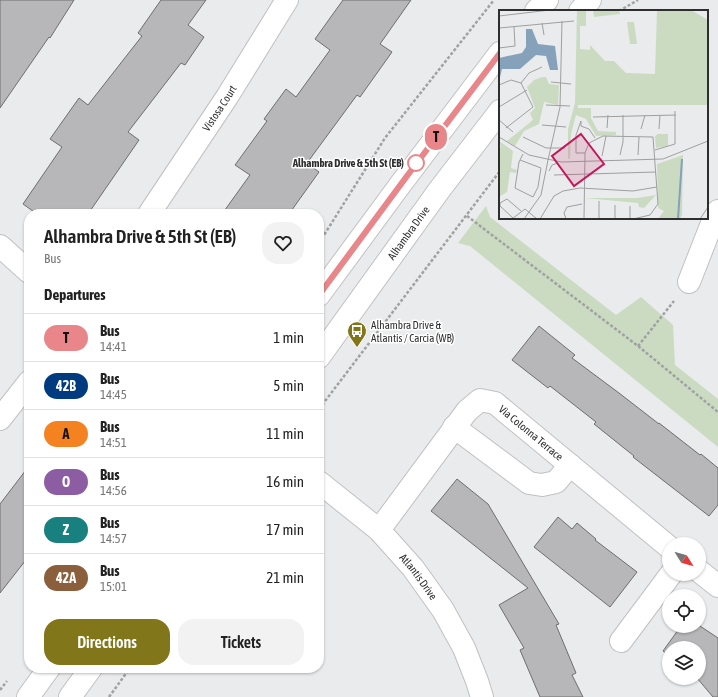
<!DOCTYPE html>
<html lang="en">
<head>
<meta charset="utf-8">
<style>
  :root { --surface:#fff; --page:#f2f2f2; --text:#222; --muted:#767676; --line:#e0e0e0; --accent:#82761a }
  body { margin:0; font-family:"Asap Condensed",sans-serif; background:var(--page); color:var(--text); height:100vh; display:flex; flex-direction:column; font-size:15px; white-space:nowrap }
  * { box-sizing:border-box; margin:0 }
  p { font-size:13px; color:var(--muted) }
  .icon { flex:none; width:22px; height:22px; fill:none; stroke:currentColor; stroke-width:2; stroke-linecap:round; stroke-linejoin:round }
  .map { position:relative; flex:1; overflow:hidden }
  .sheet { position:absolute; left:24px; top:209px; width:300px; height:464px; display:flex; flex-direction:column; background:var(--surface); border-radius:16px; box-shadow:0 1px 3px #0004 }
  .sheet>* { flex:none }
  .badge { padding:0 8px; border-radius:13px; font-size:14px; line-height:26px }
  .needle { width:26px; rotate:127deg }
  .fabs { position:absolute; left:662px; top:537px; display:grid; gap:8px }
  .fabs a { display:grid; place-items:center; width:44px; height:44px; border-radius:50%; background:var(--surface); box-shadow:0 1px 3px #0004; font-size:20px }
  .map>.badge { position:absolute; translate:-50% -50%; box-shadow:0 0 0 2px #fff }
  h2 { padding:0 20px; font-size:15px; line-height:36px }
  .round { display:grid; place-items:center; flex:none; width:42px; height:42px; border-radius:16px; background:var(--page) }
  .headline { display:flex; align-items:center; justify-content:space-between; height:68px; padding:0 20px }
  h1 { font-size:19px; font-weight:600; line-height:30px }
  .cta { display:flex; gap:8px; margin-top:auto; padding:8px 20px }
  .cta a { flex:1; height:46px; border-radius:16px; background:var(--accent); color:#fff; font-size:16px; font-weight:600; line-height:46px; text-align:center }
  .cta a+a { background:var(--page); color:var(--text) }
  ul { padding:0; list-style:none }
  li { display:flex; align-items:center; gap:12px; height:48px; padding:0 20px; border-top:1px solid var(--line) }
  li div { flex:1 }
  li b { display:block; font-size:15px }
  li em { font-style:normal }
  li .badge { min-width:44px; font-weight:700; text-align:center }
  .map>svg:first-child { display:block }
  .green { fill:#cadbc2 }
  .building { fill:#b7b7b9; stroke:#6e6e6f }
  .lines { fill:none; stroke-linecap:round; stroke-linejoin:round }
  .minor-casing { stroke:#c1c1c3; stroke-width:24 }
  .secondary-casing { stroke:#c1c1c3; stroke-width:24 }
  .path { stroke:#a0a1a1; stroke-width:2.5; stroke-dasharray:3 2; stroke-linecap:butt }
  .minor { stroke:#fff; stroke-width:22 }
  .secondary { stroke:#fff; stroke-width:22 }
  .line-casing { stroke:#fff; stroke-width:9 }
  .line { stroke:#e88689; stroke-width:6 }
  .stop-dot { fill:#fff; stroke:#e88689; stroke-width:2 }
  .labels { text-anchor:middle; stroke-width:3; stroke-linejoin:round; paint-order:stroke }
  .street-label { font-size:11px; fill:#2e2e2e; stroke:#fff }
  .stop-label { font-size:11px; font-weight:bold; fill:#2e2e2e; stroke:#fff; text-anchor:end }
  .poi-label { font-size:11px; fill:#2e2e2e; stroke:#fff; text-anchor:start }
  .inset-river { fill:none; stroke:#86a1ba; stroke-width:2 }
  .inset-road { fill:none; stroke:#9f9fa0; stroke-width:1 }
  .view { fill:#c2185b; fill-opacity:0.15; stroke:#c2185b; stroke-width:2 }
  .inset-edge { fill:none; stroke:#2e2e2e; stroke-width:2 }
</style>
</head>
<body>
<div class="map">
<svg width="718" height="697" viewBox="0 0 718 697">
  <rect width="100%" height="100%" fill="#eaebec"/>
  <polygon class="green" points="486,206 490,217 616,315 641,297 673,325 675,365 718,399 718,447 470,246 458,243"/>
  <g class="building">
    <polygon points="0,0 74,0 50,38 49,37 0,108"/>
    <polygon points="161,0 206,0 188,25 204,37 185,65 181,63 128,132 139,140 88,214 37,214 23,204 62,147 50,139 79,98 88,105 142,36 138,33"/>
    <polygon points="343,0 411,0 380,44 392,52 360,97 357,95 307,163 319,172 289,214 222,214 250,175 235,165 267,121 264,119 286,89 296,97 330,50 315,39"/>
    <polygon points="539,326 575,355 572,358 619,393 659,424 659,423 700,455 701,454 718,468 718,505 709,516 633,457 634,456 594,424 596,422 550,386 548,388 512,360"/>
    <polygon points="29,466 29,556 0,593 0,504"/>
    <polygon points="457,479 488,504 559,624 556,625 576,673 572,675 583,697 540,697 520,650 524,648 499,605 528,588 431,511"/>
    <polygon points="558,517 572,529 577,523 596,539 595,540 637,572 610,607 534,547"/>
    <polygon points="681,626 700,626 718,638 718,697 713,697 697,678 699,678 699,648 669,648 669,655 663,651"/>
  </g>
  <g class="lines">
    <g class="minor-casing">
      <g id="minor">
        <path id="s1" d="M149 214 227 97 287 0"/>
        <polyline points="0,246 29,272"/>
        <polyline points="689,282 716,213 718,211"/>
        <polyline points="0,419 29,382"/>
        <polyline points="454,427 529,483 542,485 556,482 570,465"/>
        <path id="s2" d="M319 482 379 530 413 568 443 610 464 648 477 681 482 697"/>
        <path id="s3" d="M379 530 467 411 480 400 495 403 669 547"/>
        <polyline points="699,571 718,586"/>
        <polyline points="621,641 671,574"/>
      </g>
    </g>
    <g class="secondary-casing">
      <g id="secondary">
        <polyline points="536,11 547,0"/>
        <polyline points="580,11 590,0"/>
        <polyline points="319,295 400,185 500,53"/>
        <path id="s4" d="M319 357 440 189 500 111"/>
        <polyline points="28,697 49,668"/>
        <polyline points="70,697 91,668"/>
      </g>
    </g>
    <g class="path">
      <polyline points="619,11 638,0"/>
      <polyline points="467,216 638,346 718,412"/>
      <polyline points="319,243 385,138 494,0"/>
      <polyline points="638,346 674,301"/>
      <polyline points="319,409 500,171"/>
      <polyline points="0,690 7,681"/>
      <polyline points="109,697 130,668"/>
    </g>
    <use href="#minor" class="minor"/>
    <use href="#secondary" class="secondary"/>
  </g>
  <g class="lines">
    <g class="line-casing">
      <polyline id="line" points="319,295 407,176 500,53"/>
    </g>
    <use href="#line" class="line"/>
  </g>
  <defs>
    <g id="bus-pin" transform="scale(1)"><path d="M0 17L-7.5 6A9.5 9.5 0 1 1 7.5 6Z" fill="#82761a" stroke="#fff"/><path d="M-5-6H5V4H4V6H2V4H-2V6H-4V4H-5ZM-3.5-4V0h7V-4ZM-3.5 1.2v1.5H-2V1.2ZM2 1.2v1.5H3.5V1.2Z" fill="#fff"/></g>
  </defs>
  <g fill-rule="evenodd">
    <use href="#bus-pin" x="357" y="331"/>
  </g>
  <circle class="stop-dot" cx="416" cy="163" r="8"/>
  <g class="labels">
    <g class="street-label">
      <text dy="4" stroke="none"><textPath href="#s1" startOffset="127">Vistosa Court</textPath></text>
      <text dy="4" stroke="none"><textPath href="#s4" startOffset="153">Alhambra Drive</textPath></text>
      <text dy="4" stroke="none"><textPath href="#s3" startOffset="227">Via Colonna Terrace</textPath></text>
      <text dy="4" stroke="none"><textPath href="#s2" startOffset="138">Atlantis Drive</textPath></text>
    </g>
    <g class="stop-label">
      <text x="404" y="167">Alhambra Drive &amp; 5th St (EB)</text>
    </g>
    <g class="poi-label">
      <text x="371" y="329">Alhambra Drive &amp;<tspan x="371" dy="13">Atlantis / Carcia (WB)</tspan></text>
    </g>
  </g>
  <g transform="translate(499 10)">
    <rect width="209" height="209" fill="#eaebec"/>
    <path d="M78 0H87V16H81V39L91 40V35L106 51H115L127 63 156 64 158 0H192L209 10V95H79V98H92V108L99 121 117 122V125L97 126 87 109 77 105 72 124 71 149H69V119L76 93ZM94 0H120L121 4 95 7ZM128 12H135L138 34H131ZM43 67H47L50 74 60 75 59 95 45 92 40 114 25 121 16 136 8 131 34 110 31 103 36 98 28 77 35 70ZM159 124H169V136L157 138 156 126ZM0 131 14 141 12 158 18 160 17 163 11 162 8 182 0 187V138L2 137ZM184 145 183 205 181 209H159L165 201 159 198 158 154ZM157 185 145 198 140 197 139 193 86 188H138Z" fill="#cadbc2"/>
    <path d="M27 19H33L39 34 56 36 59 60H51L47 46 37 45 21 59H3L0 71V48L23 43 27 37Z" fill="#86a1ba"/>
    <path class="inset-river" d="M179 209 183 149"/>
    <path class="inset-road" d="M0 6 51 0M43 13 45 25M0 18 75 11M0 38 16 36 15 17M52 72 72 74M22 73 30 63 43 57M0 75 12 70 22 73 34 97 7 118M47 95 71 96M0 97 28 80M94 107 177 105M0 110 14 122M43 115 67 117M82 116V111L77 125V143H86M82 116 90 119 96 128M108 118 109 105M142 119 146 105M160 119 161 105M0 127 30 145 62 152 164 149 209 131M24 127 47 138H66M156 140 176 134V101M121 145 124 132V105M139 145 140 127M103 146 107 126M21 150 42 158 39 177 34 187 16 178 20 152 24 144M49 150 61 97 63 11M50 161 53 155 59 153M55 165 157 162M131 196V209M14 208 1 196V193L8 189 22 201M13 209 26 199 38 209M25 209 42 185 49 150M41 209 55 186 64 181 81 178 134 181 158 177M67 209 65 203 68 197 83 194M85 209 86 143 90 133 104 126 154 127 159 194 151 205 134 209M100 209V191M116 209V195M201 209 209 197"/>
    <path class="view" d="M82 124 105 154 75 176 53 146Z"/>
    <rect width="209" height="209" class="inset-edge"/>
  </g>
</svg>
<div class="fabs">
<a><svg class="needle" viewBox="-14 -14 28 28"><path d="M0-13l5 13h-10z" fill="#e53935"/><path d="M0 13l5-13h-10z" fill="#767676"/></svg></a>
<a><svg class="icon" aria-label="locate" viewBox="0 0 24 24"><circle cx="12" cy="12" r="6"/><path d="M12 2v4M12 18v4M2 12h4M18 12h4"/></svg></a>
<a><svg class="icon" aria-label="layers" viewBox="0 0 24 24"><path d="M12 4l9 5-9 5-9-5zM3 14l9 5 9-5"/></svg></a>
</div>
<b class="badge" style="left:436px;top:137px;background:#e88689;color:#111">T</b>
<section class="sheet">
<div class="headline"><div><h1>Alhambra Drive &amp; 5th St (EB)</h1><p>Bus</p></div><a class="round"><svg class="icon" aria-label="heart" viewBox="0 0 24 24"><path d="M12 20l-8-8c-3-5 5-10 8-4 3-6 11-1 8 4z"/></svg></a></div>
<h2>Departures</h2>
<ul>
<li><span class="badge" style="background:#e88689;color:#111">T</span><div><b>Bus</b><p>14:41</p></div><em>1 min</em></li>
<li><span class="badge" style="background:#003b80;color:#fff">42B</span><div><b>Bus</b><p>14:45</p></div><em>5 min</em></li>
<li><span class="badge" style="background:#f58220;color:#111">A</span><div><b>Bus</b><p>14:51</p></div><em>11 min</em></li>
<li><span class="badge" style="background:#8c5da3;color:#fff">O</span><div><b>Bus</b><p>14:56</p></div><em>16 min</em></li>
<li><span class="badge" style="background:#18807f;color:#fff">Z</span><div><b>Bus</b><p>14:57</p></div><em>17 min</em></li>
<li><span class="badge" style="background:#8b5e3c;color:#fff">42A</span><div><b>Bus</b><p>15:01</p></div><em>21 min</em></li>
</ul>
<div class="cta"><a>Directions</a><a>Tickets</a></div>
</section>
</div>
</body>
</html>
